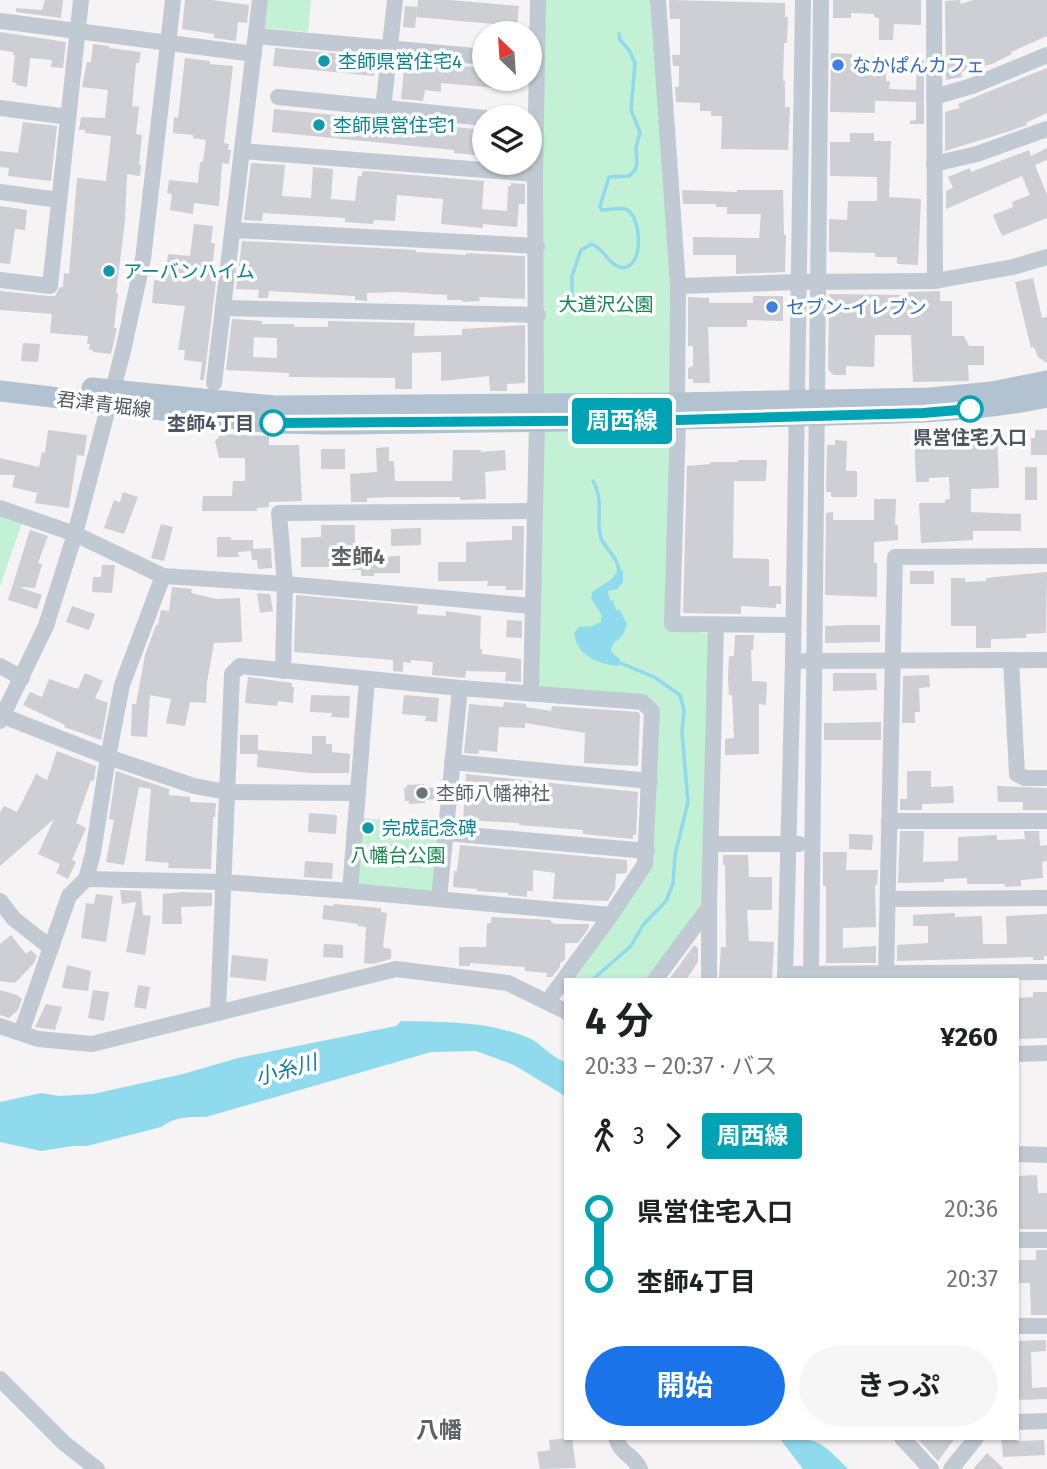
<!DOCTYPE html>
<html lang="ja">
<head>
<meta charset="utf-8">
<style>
  :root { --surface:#fff; --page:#f6f6f6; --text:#202124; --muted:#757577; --accent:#1a73e8 }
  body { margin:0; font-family:"Fira Sans","Noto Sans JP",sans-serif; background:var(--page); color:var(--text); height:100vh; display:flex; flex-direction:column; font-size:26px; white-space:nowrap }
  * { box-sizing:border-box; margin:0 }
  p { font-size:23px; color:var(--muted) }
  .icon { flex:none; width:38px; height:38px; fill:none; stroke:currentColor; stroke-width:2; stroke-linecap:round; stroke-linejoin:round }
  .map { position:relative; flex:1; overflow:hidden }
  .panel { position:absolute; left:564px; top:978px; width:455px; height:462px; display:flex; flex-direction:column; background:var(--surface); border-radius:0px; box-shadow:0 2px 5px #0004 }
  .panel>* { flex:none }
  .badge { padding:0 14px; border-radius:5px; font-size:24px; line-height:46px }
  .needle { width:46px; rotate:335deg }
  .buttons { position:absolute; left:472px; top:21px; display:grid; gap:14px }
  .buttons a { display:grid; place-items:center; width:70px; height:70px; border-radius:50%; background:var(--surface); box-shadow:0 2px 5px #0004; font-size:35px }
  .map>.badge { position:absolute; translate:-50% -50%; box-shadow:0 0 0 4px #fff }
  .legs { display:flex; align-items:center; gap:10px; height:77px; padding:0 21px; font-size:23px }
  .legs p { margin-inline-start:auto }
  .overview { display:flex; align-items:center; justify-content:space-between; height:119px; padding:0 21px }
  h1 { font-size:38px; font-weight:700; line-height:52px }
  .action { display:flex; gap:14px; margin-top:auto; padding:14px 21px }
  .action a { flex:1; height:80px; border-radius:42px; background:var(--accent); color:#fff; font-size:28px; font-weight:700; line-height:80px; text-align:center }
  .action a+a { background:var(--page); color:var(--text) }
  ul { padding:0 21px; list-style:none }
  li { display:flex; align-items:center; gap:24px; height:70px; font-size:26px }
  li i { display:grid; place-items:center; width:10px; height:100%; margin:0 9px; background:currentColor }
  li i::after { content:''; width:18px; height:18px; margin:-9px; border:5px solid; border-radius:50%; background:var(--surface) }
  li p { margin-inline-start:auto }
  li:first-child i { background:linear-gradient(#0000 50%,currentColor 0) }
  li:last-child i { background:linear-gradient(currentColor 50%,#0000 0) }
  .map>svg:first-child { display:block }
  .green { fill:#c3f1d5 }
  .water { fill:#90daee }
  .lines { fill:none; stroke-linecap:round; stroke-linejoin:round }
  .stream { stroke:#90daee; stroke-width:3.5 }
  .building { fill:#cdcfd5; fill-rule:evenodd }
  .minor { stroke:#c1cad2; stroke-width:16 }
  .major { stroke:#b3c2d1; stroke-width:21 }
  .line-1-casing { stroke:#fff; stroke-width:16 }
  .line-1 { stroke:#00a3b4; stroke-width:10 }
  .culture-dot { fill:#0f9aa8; stroke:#fff; stroke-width:2.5 }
  .shop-dot { fill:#3f7fe0; stroke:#fff; stroke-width:2.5 }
  .stop-1-dot { fill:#fff; stroke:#00a3b4; stroke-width:3.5 }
  .worship-dot { fill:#6b7280; stroke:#fff; stroke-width:2.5 }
  .labels { text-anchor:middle; stroke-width:7; stroke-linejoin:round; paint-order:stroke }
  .culture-label { font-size:19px; fill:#0d838f; stroke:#fff; text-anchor:start }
  .shop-label { font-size:19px; fill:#366cbe; stroke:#fff; text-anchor:start }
  .park-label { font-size:19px; fill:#17864f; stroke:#fff }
  .street-label { font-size:19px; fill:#4a5661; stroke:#fff }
  .stop-label { font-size:19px; font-weight:bold; fill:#4a5661; stroke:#fff; text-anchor:end }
  .worship-label { font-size:19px; fill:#5b616d; stroke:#fff; text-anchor:start }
  .neighbourhood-label { font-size:21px; font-weight:bold; fill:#5f6368; stroke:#fff }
  .water-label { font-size:21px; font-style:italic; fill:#0c7c9b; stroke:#fff }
  .quarter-label { font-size:23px; font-weight:bold; fill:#5f6368; stroke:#fff }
</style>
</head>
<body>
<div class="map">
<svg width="1047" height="1469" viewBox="0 0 1047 1469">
  <rect width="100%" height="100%" fill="#f5f3f3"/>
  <g class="green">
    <polygon points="267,0 311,0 308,32 264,28"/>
    <polygon points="541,0 653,0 674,286 666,626 710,634 702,902 647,980 571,980 650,865 655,706 541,689 537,682"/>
    <polygon points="0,512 22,523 0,586"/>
    <polygon points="362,818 441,825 435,889 431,892 360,885 356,881"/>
  </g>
  <g class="water">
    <path d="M618 570H623V583L619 586 618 589 608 591 610 601 613 600 616 610H620L627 625C625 628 625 631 623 634 618 642 612 640 611 652L620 659 619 666C598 664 577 656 574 633L579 627 592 626 601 622V614L591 598 592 592 612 579Z"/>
    <path d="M401 1021C444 1022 488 1021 529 1038 542 1044 551 1057 565 1062V1096L514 1065 476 1051 431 1052 206 1117C189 1117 176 1116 161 1127L87 1146H73L41 1151 0 1142V1102L41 1093 59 1096 93 1094 183 1074 238 1058 396 1026Z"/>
    <path d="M780 1439C819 1438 820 1441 848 1469H803Z"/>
  </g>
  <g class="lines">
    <g class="stream">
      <path d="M572 296V276L581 250 592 244C606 251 608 265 623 268 628 267 630 266 633 262 642 251 640 214 625 209 619 207 609 210 602 210L600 206 609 177 629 176 635 170 637 163 636 148 640 132 631 110 635 63 629 50 620 40 619 34"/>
      <path d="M593 481C605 502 595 523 601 538 607 552 619 557 619 573"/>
      <polyline points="592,980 631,946 643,925 666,901 673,884 675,855 688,802 682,732 684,710 680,695 654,677 618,662"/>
    </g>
  </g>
  <g class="building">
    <polygon points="45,0 63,0 61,18 16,12 16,8 42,10"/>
    <polygon points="185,0 212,0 249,5 247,23 238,22 236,41 214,38 214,34 182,29"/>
    <polygon points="418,0 450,0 519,6 517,26 416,17"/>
    <polygon points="669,0 785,3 785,17 788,17 787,43 784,43 783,81 785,81 785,107 790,107 788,150 721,149 722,116 711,116 711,111 700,111 700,103 676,102 675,87 679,87 679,66 673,66 672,55 680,55 680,19 670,19"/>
    <polygon points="833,0 921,0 921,25 894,24 893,40 879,40 879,18 874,17 874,14 851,13 851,18 833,18"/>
    <polygon points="960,0 961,4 973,0 1047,0 1047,36 1011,52 1012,54 992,64 961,72 962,77 946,80 945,1"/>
    <polygon points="405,6 417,7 415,28 403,27"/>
    <polygon points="0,32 66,42 63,68 51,67 52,60 30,58 27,87 16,85 17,83 12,82 15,55 13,55 13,52 0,50"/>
    <polygon points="93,44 109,46 109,48 141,52 139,63 136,63 132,106 139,107 136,134 142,135 139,165 141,165 140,176 127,174 125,221 116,293 118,293 114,328 117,328 111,354 93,352 93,350 89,350 90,344 87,344 88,336 50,333 52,314 0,310 0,291 49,296 55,296 60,287 63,287 64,273 69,274 77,178 106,181 111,136 85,133 85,130 79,130 81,117 105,118 108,90 82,87 87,62 91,62"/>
    <polygon points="275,48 375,57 374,76 273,66"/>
    <polygon points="831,53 852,54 852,60 858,66 876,66 876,72 886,73 886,81 890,81 889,89 916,90 917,60 924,60 924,124 910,124 910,121 916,120 916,102 875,101 875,113 830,112"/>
    <polygon points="185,58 210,61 210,64 233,66 224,143 229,144 228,150 231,150 229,164 222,163 219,206 194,203 193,214 170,210 172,194 167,193 169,180 198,183 200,162 203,162 206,140 193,138 193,135 173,133 174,117 178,118"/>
    <polygon points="405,60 485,68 485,79 518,79 517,90 441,83 441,92 425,90 423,101 401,99"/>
    <polygon points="1047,68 1047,113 1026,123 1027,125 1007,132 945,151 945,112 960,108 958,104"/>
    <polygon points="274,109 485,130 485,156 454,153 454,150 272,132"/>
    <polygon points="23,122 57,126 51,181 8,176 9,168 0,167 0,151 18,153"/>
    <polygon points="850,133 874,133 874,141 891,141 889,197 921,199 918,265 897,264 897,257 875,257 875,253 829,252 829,219 847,220 848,201 877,201 877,177 830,176 830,142 850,142"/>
    <polygon points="1047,148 1047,160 1035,165 1047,195 1047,218 1002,236 993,215 1013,207 1012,202 1030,195 1022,176 946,209 946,191 953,188 948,177 970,168 971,172 1029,150 1031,156"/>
    <polygon points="251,163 285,165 282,196 311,198 313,167 333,169 331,199 355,201 358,176 362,176 362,172 366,171 484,181 482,209 507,211 508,186 511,186 511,183 525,184 525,204 519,204 517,227 483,224 483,228 441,224 443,199 397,195 395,221 374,220 373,224 345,222 345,218 263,213 262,221 244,220"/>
    <polygon points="682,190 737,192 737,190 783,190 784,235 786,235 785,272 736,274 736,255 693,255 693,237 759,238 761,214 727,214 727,207 716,207 716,204 683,204"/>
    <polygon points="0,206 27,210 25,230 15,229 10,264 0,263"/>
    <polygon points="194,224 213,226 211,243 215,243 212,272 217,273 204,380 200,380 202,362 184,360 185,350 178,350 185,306 152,303 154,280 164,281 168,254 190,256"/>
    <polygon points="242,241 416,250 416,252 466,255 466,253 525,256 525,299 479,297 480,301 463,302 462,300 447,300 447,295 397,292 367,293 367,301 355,300 355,296 269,291 268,298 258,298 259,290 236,289"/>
    <polygon points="1033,278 1042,318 1047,317 1047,363 1038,357 1034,347 1031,348 1015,282"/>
    <polygon points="940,291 940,301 952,301 952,336 964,336 969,346 984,346 984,365 968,365 969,381 913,382 911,335 875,335 874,367 846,366 846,375 833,375 828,369 829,294 908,295 908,292"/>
    <polygon points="753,296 783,296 783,321 747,320 747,327 708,327 710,383 693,383 693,379 688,379 688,368 693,366 693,346 688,346 688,297 709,298 709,303 753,303"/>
    <path d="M232 319 262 321V324H294V327H328V321L415 323 414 336 462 335V329L525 325V383L507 384V391H490L489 376 441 381V352L412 353V389H395V378L289 377V373L226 370ZM254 337 277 338V358L253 357Z"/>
    <polygon points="23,343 40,344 38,362 21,361"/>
    <polygon points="997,429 999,488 971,489 971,512 1021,514 1021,531 973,531 973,540 921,543 919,503 945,503 945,500 950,499 949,477 929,478 929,482 916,482 914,433 960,433 960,431"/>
    <polygon points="48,430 87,435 84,456 77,455 69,508 35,503 37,493 12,487 15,475 0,475 0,458 39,467 42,452 45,453"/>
    <polygon points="1035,430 1047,430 1047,455 1031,455 1031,438 1035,438"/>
    <polygon points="221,434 269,436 269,445 299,445 302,501 269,502 269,507 257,508 257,511 202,511 203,496 232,496 233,481 245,481 245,458 219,458 215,441"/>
    <polygon points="835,440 847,441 846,471 857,471 857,497 831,497 831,492 826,492 827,445 835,445"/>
    <polygon points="389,447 389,461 394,461 395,481 452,481 453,450 481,450 481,452 505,450 506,470 485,472 486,499 460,500 460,497 393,497 367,498 367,502 351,502 350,474 377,472 376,448"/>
    <rect x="321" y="449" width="24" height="20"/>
    <polygon points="738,460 767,460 766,481 734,481 733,558 769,559 769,586 781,586 781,604 776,604 776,608 741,606 741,614 683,613 687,466 710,464 710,462 738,462"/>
    <rect x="1025" y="467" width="12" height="33"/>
    <polygon points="123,492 138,497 124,534 104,528 114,500 120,502"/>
    <polygon points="874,499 896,499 895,525 898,525 898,540 874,542 874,563 877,563 877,597 825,595 826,513 833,512 833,520 874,520"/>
    <polygon points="161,524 173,527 164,561 151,558"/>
    <polygon points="321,525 355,525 355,558 400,556 400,573 374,573 374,576 361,576 361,570 344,570 344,567 301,567 301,538 321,537"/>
    <polygon points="512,526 524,526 523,590 506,590 506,586 487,586 488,581 438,581 438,562 466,562 466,542 512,540"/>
    <polygon points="421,528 421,545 391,546 391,529"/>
    <polygon points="30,530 48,536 38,563 42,564 35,588 19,587 42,595 37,609 8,600"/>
    <polygon points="217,537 231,537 231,540 253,540 253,549 271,548 272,568 258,569 257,560 252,560 251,551 238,552 239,557 217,557"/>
    <polygon points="102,565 115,565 112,593 92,592 93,577 101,577"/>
    <rect x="910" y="571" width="24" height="13"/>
    <polygon points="1047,572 1046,633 1026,634 1026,638 991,639 991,648 976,648 976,626 951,626 951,578 965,578 965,582 986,581 986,578"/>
    <polygon points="172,587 192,589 191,593 216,599 240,598 242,642 214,643 207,682 206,703 190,702 185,726 166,723 171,699 150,695 147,737 131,736 132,704 136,704 145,655 156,625 158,625 161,610 169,611"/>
    <polygon points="257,593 270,594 273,611 260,613"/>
    <polygon points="296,595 418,606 417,614 446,616 446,611 481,616 480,649 482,649 482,654 521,659 521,682 505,681 506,672 466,671 465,678 432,675 433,662 411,660 411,663 403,662 403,672 393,671 393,660 294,652"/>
    <polygon points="72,606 95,614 89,630 66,622"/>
    <polygon points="507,620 522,621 522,638 506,637"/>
    <polygon points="848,625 880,625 880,642 825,643 825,626"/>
    <polygon points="735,635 754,635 753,650 751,650 752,681 767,682 766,705 759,704 759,754 725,755 725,739 734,738 732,695 729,695 728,678 729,656 734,656"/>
    <polygon points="85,673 103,681 95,698 108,703 101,740 64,727 65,725 23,705 30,692 42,697 49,679 78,689"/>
    <polygon points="833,673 876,673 877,690 833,691"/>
    <polygon points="929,675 930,687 919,688 920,712 915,712 915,723 902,723 903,676"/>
    <polygon points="248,677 292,683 292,687 294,687 293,703 278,701 277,706 245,703"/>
    <polygon points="311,695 350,696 349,718 331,717 332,713 310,712"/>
    <polygon points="404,695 439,698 437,722 425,721 426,716 402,714"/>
    <polygon points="504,702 526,704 526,707 551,711 552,706 638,712 640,714 638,766 584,763 585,733 525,723 525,728 499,727 497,752 479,750 478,754 464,753 469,704 503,707"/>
    <polygon points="881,722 881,740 824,740 824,723"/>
    <rect x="240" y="735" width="18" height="19"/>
    <polygon points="312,736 326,736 326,744 332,744 332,752 350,754 349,773 310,773 257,767 258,750 312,754"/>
    <polygon points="57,751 96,766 94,781 91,780 76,823 86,828 72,860 76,862 68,879 56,873 60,864 38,854 54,819 0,866 0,812 4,806 17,812 36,774 47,780"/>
    <polygon points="116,771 169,789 169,795 190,797 190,802 216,803 215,817 213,817 211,869 168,868 169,863 145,861 151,789 139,787 124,865 106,862 114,820 109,819"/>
    <polygon points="907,771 931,771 931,787 953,786 954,803 922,804 922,810 900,810 900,799 907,799"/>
    <polygon points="466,774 638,792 636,835 633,835 633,839 583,834 583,830 519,825 519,823 463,820"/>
    <polygon points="424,784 424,788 438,787 438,799 425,800 425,803 409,804 409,801 405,801 404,788 407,787 407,785"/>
    <polygon points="997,786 1047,788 1047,810 1023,810 1023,802 998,802"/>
    <polygon points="309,813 337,815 336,834 308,832"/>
    <polygon points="900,831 924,831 923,862 958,861 958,837 997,835 997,840 1025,839 1024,831 1039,831 1040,846 1047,845 1047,861 1042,862 1043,878 1021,880 1021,886 1005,887 1005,884 967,884 967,878 944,879 944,882 898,883"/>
    <polygon points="849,834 873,835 872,850 849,849"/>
    <polygon points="460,845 627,860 627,873 616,874 615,889 608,901 553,899 555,873 533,870 533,891 527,891 527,897 508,895 508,893 477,891 477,889 453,887 454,871 457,871"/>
    <polygon points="823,852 847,852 846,870 878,870 877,885 875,885 876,927 843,928 843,948 876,946 876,963 826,963 826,886 823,886"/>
    <polygon points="723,855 748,855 749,877 772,877 772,910 747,910 749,941 774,942 772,979 719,978 721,947 726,947 725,865 723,865"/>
    <polygon points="305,861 333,863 332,879 304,877"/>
    <polygon points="120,890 141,891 143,915 151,916 145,955 126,952 136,902 122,904"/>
    <polygon points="183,892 212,893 212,906 181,907 182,924 162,924 163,894"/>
    <polygon points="96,894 113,896 106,942 81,938 86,903 94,904"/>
    <polygon points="334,904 381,908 381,912 387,913 383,946 384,948 391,949 391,959 373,964 364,963 366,927 358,926 358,924 322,919 324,905 333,906"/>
    <polygon points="955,913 955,917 982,916 983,944 1007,944 1006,916 1047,914 1047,956 1044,956 1044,960 1033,960 1033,957 897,961 897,945 928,943 928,926 913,926 913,915"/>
    <polygon points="491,917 551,920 551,922 556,924 589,924 589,928 578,943 565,943 565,960 560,963 560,967 552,977 546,977 547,973 525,971 525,967 470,963 470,966 459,966 459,947 486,947 487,923 491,923"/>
    <polygon points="11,935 26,954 31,950 37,956 34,963 15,983 0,981 0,944"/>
    <polygon points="324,944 343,945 343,958 323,957"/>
    <polygon points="694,945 698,948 698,962 686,980 673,980 670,978"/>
    <polygon points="232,955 268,959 266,981 230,977"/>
    <polygon points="67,965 91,971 88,991 62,988"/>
    <polygon points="138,985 150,987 146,1009 134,1007"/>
    <polygon points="0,990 17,995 22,999 18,1010 9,1018 0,1015"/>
    <polygon points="93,990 109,992 104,1021 88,1018"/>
    <polygon points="1033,992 1047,992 1047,1038 1017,1039 1017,998 1033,997"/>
    <polygon points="46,1004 62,1007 55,1030 35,1027"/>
    <polygon points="1037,1175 1038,1193 1047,1193 1047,1229 1018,1229 1017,1176"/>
    <polygon points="1036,1250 1047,1250 1047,1315 1031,1315 1030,1283 1017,1283 1017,1260 1036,1260"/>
    <polygon points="1046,1340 1046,1351 1031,1352 1032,1388 1047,1387 1047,1399 1017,1400 1017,1341"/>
    <polygon points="572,1438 576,1468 540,1469 537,1452 550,1450 549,1440"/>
    <polygon points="917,1438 955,1438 938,1461"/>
    <polygon points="1001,1438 1016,1438 1017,1441 1044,1440 1045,1455 1003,1457"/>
    <polygon points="987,1453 1004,1469 973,1469"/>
  </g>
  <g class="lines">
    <g class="minor">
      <polyline points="658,0 678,286 677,403"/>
      <polyline points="934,0 935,281"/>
      <polyline points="0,21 254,54"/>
      <polyline points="256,36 485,57"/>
      <polyline points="278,97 485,118"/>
      <polyline points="934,97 972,86 1047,55"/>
      <polyline points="0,108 68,117"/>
      <polyline points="383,109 395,0"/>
      <polyline points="242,151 535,174"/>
      <polyline points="934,164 977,154 1047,129"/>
      <polyline points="0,192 59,200"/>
      <polyline points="233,230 537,246"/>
      <polyline points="0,280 50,286 81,0"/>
      <polyline points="678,286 799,282 935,281 1013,267 1047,257"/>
      <polyline points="223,308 538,315"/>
      <polyline points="214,383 260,0"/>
      <polyline points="536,403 535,174 538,0"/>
      <polyline points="678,420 672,624 793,625"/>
      <polyline points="0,508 75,534 163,576 285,584 532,606"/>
      <polyline points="1011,660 1017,774 1025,778 1047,778"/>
      <polyline points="804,661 1047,660"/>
      <polyline points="0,666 22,678"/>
      <polyline points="283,671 285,584 279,513 534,511"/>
      <polyline points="531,693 537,422"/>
      <polyline points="3,716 108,757 194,786 227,792 358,793"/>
      <polyline points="0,721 46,626 75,534 123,351 143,259 173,0"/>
      <polyline points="452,762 650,781"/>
      <polyline points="889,821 1047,821"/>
      <polyline points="446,833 647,851"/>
      <polyline points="711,844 799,844"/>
      <polyline points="86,879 223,882 350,891 611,915"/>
      <polyline points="350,891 367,679"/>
      <polyline points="439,899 460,688"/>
      <polyline points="888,899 1047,898"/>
      <polyline points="0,901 14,919 51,948"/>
      <polyline points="709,907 709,980"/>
      <polyline points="785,974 1047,972"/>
      <polyline points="886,974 895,557 1047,556"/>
      <polyline points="655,980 709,907 716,625"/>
      <polyline points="785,980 793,661 803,0"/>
      <polyline points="811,980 821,0"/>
      <polyline points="218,1013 232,674 240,666 460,688 642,702 652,711 645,864 611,915 548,1001"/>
      <polyline points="0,1026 38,1039 92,1044 396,969 508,983 565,1011"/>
      <polyline points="21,1033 69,896 86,879 93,853 108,757 122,685 163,576"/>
      <polyline points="1017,1054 1047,1053"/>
      <polyline points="1017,1154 1047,1155"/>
      <polyline points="1017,1240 1047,1240"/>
      <polyline points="1017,1326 1047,1326"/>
      <polyline points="0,1379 64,1443 97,1469"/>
      <polyline points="1017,1422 1047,1421"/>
      <path d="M616 1438C622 1456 633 1454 640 1469"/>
      <polyline points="902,1438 931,1469"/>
      <polyline points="951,1469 976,1438"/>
    </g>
    <g class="major">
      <polyline points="92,388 274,406 677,403 931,398 992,392 1047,381"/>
      <path d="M0 391 272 423 329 424C484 422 639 421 794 416 879 413 964 415 1047 397"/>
    </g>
  </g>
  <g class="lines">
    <g class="line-1-casing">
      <polyline id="line-1" points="273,423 678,420 923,413 970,409"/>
    </g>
    <use href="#line-1" class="line-1"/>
  </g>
  <g class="culture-dot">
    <circle cx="324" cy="61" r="7"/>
    <circle cx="319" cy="125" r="7"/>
    <circle cx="109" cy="271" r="7"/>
    <circle cx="368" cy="828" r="7"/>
  </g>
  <g class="shop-dot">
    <circle cx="838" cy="65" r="7"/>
    <circle cx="772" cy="307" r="7"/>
  </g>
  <g class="stop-1-dot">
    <circle cx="970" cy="409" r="12"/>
    <circle cx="273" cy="423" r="12"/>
  </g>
  <circle class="worship-dot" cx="422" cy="793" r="7"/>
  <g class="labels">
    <g class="culture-label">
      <text x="338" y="68">杢師県営住宅4</text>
      <text x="333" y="132">杢師県営住宅1</text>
      <text x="123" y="278">アーバンハイム</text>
      <text x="382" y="835">完成記念碑</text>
    </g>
    <g class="shop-label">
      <text x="852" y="72">なかぱんカフェ</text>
      <text x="786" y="314">セブン-イレブン</text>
    </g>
    <g class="park-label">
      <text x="606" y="311">大道沢公園</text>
      <text x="398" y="862">八幡台公園</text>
    </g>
    <g class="street-label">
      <text transform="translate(104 404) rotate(7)" y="7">君津青堀線</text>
    </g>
    <g class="stop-label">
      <text x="254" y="430">杢師4丁目</text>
      <text x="970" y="444" text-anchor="middle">県営住宅入口</text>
    </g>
    <g class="worship-label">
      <text x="436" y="800">杢師八幡神社</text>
    </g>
    <g class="neighbourhood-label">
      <text x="358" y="564">杢師4</text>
    </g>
    <g class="water-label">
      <text transform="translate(286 1070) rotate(-15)" y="7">小糸川</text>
    </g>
    <g class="quarter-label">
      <text x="439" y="1438">八幡</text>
    </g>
  </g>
</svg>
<div class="buttons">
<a><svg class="needle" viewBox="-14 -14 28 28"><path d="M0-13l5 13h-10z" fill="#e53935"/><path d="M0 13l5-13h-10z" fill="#757577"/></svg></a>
<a><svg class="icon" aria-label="layers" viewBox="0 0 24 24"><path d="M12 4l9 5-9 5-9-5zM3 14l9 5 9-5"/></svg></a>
</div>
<b class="badge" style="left:622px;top:421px;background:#00a3b4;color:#fff">周西線</b>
<section class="panel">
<div class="overview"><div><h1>4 分</h1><p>20:33 – 20:37 · バス</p></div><b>¥260</b></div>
<div class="legs"><svg class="icon" aria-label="walk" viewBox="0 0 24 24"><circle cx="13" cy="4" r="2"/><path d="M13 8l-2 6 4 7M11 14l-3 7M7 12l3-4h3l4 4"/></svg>3<svg class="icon" aria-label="forward" viewBox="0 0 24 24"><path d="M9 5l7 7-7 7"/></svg><b class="badge" style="background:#00a3b4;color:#fff">周西線</b></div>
<ul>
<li><i style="color:#00a3b4"></i><b>県営住宅入口</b><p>20:36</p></li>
<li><i style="color:#00a3b4"></i><b>杢師4丁目</b><p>20:37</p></li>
</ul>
<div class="action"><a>開始</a><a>きっぷ</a></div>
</section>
</div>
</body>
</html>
